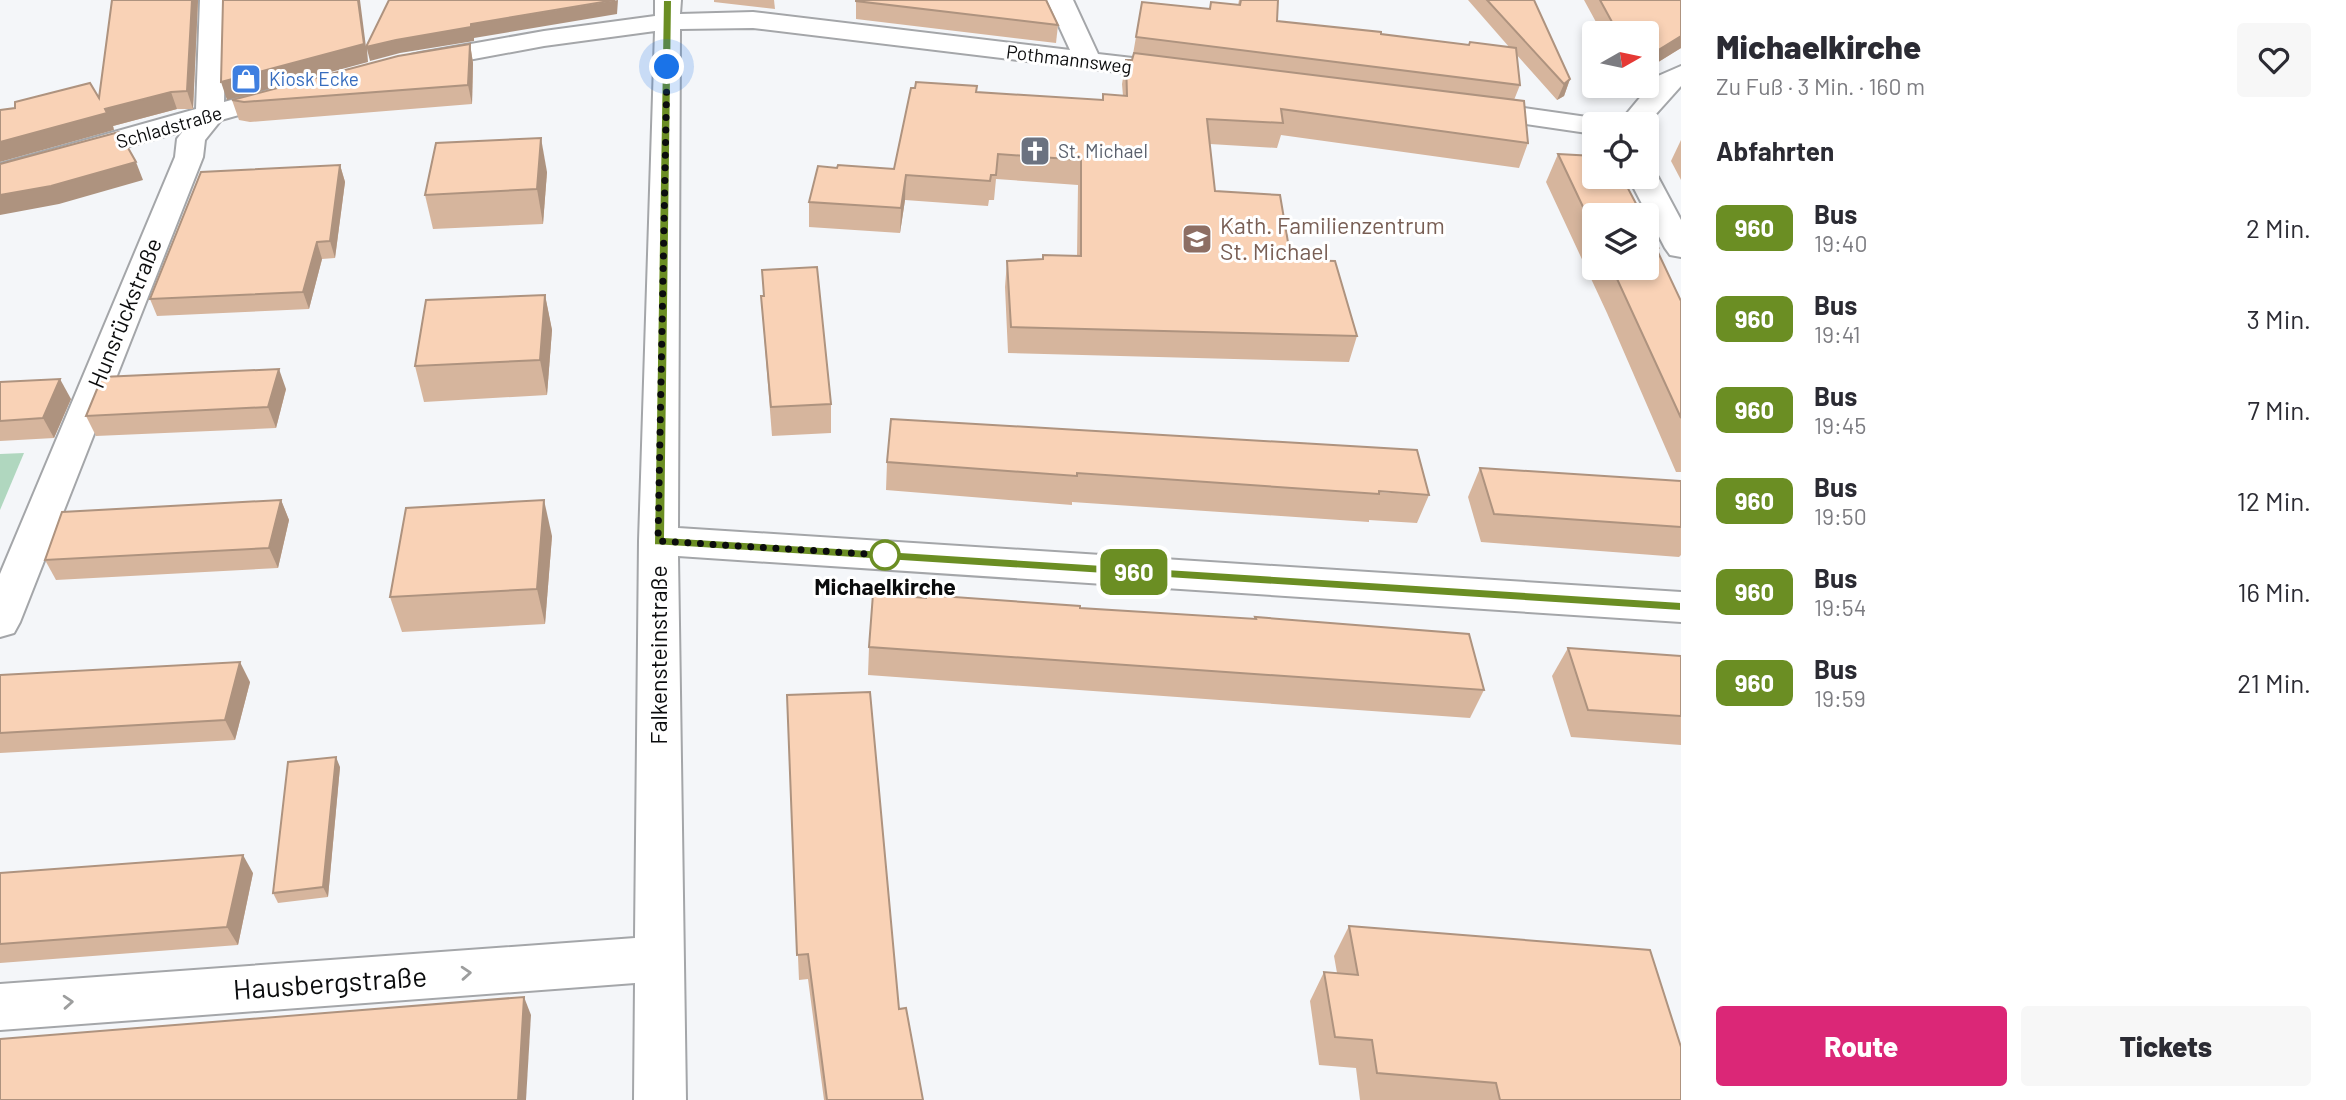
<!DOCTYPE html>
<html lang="de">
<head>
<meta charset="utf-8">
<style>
  :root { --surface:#fff; --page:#f7f7f7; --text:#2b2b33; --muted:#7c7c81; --accent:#db2777 }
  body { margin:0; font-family:Barlow,sans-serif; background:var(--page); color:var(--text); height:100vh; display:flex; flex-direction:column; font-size:26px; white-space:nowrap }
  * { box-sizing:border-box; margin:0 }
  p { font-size:23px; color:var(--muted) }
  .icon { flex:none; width:38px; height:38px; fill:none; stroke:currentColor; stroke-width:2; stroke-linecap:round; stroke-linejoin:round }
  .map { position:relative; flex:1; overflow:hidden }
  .drawer { display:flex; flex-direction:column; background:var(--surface); width:665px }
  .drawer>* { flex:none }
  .badge { padding:0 14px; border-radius:10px; font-size:24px; line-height:46px }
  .needle { width:46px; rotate:81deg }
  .buttons { position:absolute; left:1582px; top:21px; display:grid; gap:14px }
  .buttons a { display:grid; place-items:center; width:77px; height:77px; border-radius:7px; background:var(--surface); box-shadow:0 4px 10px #0003; font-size:35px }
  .you { position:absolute; width:35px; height:35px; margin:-18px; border:5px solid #fff; border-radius:50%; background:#1a73e8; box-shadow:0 0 0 10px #1a73e833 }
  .map>.badge { position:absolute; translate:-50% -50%; box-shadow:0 0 0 4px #fff }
  h2 { padding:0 35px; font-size:26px; line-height:63px }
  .round { display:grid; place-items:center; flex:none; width:74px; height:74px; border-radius:7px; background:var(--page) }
  .overview { display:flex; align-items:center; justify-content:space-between; height:119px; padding:0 35px }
  h1 { font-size:33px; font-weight:800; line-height:52px }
  .button { display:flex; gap:14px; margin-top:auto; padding:14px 35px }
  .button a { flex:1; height:80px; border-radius:7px; background:var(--accent); color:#fff; font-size:28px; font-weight:800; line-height:80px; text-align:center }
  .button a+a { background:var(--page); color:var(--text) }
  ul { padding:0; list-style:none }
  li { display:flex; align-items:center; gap:21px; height:91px; padding:0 35px }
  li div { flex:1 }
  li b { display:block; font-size:26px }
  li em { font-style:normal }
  li .badge { min-width:77px; font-weight:700; text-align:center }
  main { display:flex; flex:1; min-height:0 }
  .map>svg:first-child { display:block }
  .green { fill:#b0d7bf }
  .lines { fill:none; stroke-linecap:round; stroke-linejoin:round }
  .minor-casing { stroke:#a4a6a9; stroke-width:4 }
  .minor { fill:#fff; fill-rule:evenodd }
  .wall { fill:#d6b59d }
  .shaded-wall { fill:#ae937f }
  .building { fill:#f9d2b6; stroke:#ae937f; stroke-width:2 }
  .oneway { stroke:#9d9e9e }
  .line { fill:#6b8e23; stroke:#fff; stroke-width:2 }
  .walk { stroke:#0b0c0d; stroke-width:7; stroke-dasharray:0 12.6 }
  .stop-dot { fill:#fff; stroke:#6b8e23; stroke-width:3.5 }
  .labels { text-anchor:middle; stroke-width:6; stroke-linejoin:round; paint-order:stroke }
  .far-street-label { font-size:19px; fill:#0b0c0d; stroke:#fff }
  .far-shop-label { font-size:19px; fill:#366cbe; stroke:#fff; text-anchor:start }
  .far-worship-label { font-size:19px; fill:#5b616d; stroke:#fff; text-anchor:start }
  .education-label { font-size:23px; fill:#785e54; stroke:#fff; text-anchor:start }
  .street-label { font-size:23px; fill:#0b0c0d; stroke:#fff }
  .stop-label { font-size:23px; font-weight:bold; fill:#0b0c0d; stroke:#fff }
  .near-street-label { font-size:28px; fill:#0b0c0d; stroke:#fff }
</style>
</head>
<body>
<main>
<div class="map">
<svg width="1681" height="1100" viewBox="0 0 1681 1100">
  <rect width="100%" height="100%" fill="#f4f6f9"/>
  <polygon class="green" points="24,453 0,510 0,454"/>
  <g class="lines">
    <g class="minor-casing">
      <g id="minor">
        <polygon points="200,0 226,0 224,102 286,85 296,87 300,93 296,99 221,120 205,140 203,157 20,622 14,633 0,637 0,574 175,157 177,139 183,131 0,182 0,164 196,109"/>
        <polygon points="655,0 681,0 680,14 753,12 1070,50 1047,0 1073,0 1098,54 1176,63 1185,65 1189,71 1185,77 1176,79 753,28 680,29 678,528 1681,592 1681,622 678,556 686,1100 634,1100 635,983 0,1030 0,984 635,938 639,541 655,31 544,46 420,69 411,67 407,61 411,55 420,53 544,31 655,16"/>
        <polygon points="1681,66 1681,86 1647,124 1618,124 1658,76"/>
        <polygon points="1475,101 1594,118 1604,120 1607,124 1594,124 1594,134 1465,115 1461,109 1465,103"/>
        <polygon points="1647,169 1653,171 1658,177 1681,220 1681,257 1670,255 1665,248 1628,177 1647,177"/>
      </g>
    </g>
    <use href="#minor" class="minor"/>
  </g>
  <g class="wall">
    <polygon points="198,0 193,109 177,109 113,126 114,130 99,98"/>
    <polygon points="714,0 774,0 775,9 714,2"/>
    <polygon points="856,0 1058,25 1056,43 856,19"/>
    <polygon points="1239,0 1278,0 1277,21 1469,45 1470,42 1510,48 1468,0 1534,0 1570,79 1564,96 1557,100 1516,54 1520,85 1514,100 1528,143 1519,168 1281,135 1277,148 1210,144 1215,191 1291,260 1357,336 1349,362 1008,353 1005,287 1007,261 1042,259 1077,256 1078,185 996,179 994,200 989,200 988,206 905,200 900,233 809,227 809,202 837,168 894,169 976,92 1102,100 1103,94 1123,96 1122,84 1126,60 1132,60 1142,2 1209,9 1238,5"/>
    <polygon points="1584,0 1681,0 1681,48 1647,69 1647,33 1602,33"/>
    <polygon points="470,44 473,63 472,104 250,122 239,120 232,100"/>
    <polygon points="1681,140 1681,180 1671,161"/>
    <polygon points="1558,154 1594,215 1594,268 1647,268 1647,224 1658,247 1657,250 1681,301 1681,472 1676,472 1607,313 1546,182"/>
    <polygon points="340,165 345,182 335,258 322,259 309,309 157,316 150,299"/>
    <polygon points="547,172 543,224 433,229 425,195"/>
    <polygon points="545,295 552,330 547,395 424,402 415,366"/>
    <polygon points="761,296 831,404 831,433 772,436"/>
    <polygon points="0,382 71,399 54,438 0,441"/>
    <polygon points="286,389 276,428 96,436 86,416"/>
    <polygon points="887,462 1429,495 1417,523 1369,520 1369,522 1072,502 1072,505 886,490"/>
    <polygon points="1480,468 1681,481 1681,555 1679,557 1481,542 1468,497"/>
    <polygon points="281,500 289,520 278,568 56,580 45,560"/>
    <polygon points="552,536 545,624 402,632 390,597"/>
    <polygon points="1080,608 1254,619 1255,617 1484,690 1470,718 868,675 869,647"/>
    <polygon points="1568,648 1681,656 1681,745 1571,737 1552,676"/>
    <polygon points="0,675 250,682 235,740 0,753"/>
    <polygon points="787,695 899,1009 923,1100 824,1100 808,979 799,980"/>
    <polygon points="340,767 328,897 278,903 273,893"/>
    <polygon points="0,873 253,873 238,945 0,963"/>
    <polygon points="1349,926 1681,1100 1360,1100 1356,1068 1319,1065 1310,1001 1324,972 1337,973 1334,956"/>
  </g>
  <g class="shaded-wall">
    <polygon points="192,0 198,0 193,109 187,91"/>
    <polygon points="358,0 360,0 366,47 396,40 471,24 618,0 617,14 474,38 474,41 400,53 370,61 367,49 368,62 227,100 221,82"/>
    <polygon points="1681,36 1681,48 1647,69 1647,57"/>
    <polygon points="470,44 473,63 472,104 468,85"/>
    <polygon points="1570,79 1564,96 1557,100 1564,84"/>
    <polygon points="171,92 177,109 113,126 114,130 0,162 0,142 105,109"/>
    <polygon points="541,138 547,172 543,224 537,189"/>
    <polygon points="136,162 143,180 59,204 0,215 0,195"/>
    <polygon points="340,165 345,182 335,258 330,241"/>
    <polygon points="906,175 905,200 900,233 901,208"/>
    <polygon points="317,242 322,259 309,309 303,292"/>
    <polygon points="545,295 552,330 547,395 540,360"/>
    <polygon points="279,369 286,389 276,428 268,407"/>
    <polygon points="60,379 71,399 54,438 43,418"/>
    <polygon points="281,500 289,520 278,568 269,548"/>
    <polygon points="544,500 552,536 545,624 537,589"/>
    <polygon points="240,662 250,682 235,740 225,720"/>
    <polygon points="336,757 340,767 328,897 323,887"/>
    <polygon points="243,855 253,873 238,945 227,927"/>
    <polygon points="524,997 531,1015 526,1100 518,1100"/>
  </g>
  <g class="building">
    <polygon points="112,0 192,0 187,91 171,92 105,109 107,113 0,142 0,110 15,108 15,102 90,83 99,98"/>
    <polygon points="223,0 358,0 364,44 221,82"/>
    <polygon points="389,0 615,0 471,24 471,27 396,40 366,47"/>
    <polygon points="856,0 1046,0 1058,25 856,1"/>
    <polygon points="1241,0 1278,0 1277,21 1381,32 1381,34 1469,45 1470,42 1516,48 1520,85 1136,37 1142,2 1210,9 1211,2 1240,5"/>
    <polygon points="1487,0 1534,0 1570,79 1564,84"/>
    <polygon points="1600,0 1681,0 1681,36 1647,57 1647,33 1618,33"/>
    <polygon points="470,44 468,85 244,102 232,100 398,56"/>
    <polygon points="1134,53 1524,101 1528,143 1281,109 1283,123 1207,119 1215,191 1280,195 1291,260 1335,261 1357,336 1011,327 1007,261 1043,259 1043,255 1081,256 1081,160 998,154 996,175 991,175 990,181 906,175 901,208 809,202 818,166 837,168 838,165 894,169 911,88 915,88 916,82 977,86 976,92 1103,100 1103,94 1127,96 1126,60 1132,60"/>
    <polygon points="119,132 136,162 51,186 0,195 0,164"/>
    <polygon points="541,138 537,189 425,195 436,143"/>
    <polygon points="1558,154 1594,156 1594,177 1622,177 1642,215 1594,215 1594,230"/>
    <polygon points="340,165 330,241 317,242 303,292 150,299 201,172"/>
    <polygon points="1647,224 1658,247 1655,246 1681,301 1681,418 1612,268 1647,268"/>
    <polygon points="817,267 831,404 771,407 761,296 764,296 762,270"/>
    <polygon points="545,295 540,360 415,366 426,300"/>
    <polygon points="279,369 268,407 86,416 102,377"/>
    <polygon points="60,379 43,418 0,421 0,382"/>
    <polygon points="891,419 1417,450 1429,495 1379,491 1379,494 1077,473 1077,476 887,462"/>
    <polygon points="1480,468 1681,481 1681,527 1494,514"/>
    <polygon points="281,500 269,548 45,560 62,512"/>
    <polygon points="544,500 537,589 390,597 406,508"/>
    <polygon points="873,594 926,598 926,595 1080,606 1080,608 1256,619 1255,617 1469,634 1484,690 869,647"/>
    <polygon points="1568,648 1681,656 1681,716 1588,710"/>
    <polygon points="240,662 225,720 0,733 0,675"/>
    <polygon points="870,692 899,1009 906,1008 923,1100 827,1100 808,954 797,955 787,695"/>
    <polygon points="336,757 323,887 273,893 288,762"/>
    <polygon points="243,855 227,927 0,944 0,873"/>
    <polygon points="1349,926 1650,950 1681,1047 1681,1100 1500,1100 1496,1083 1377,1073 1372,1040 1335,1037 1324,972 1358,975"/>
    <polygon points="524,997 518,1100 0,1100 0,1039"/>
  </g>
  <defs><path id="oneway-chevron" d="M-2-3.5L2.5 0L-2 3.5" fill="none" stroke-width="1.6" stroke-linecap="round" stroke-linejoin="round" transform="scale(1.75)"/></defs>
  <g class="oneway">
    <use href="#oneway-chevron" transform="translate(466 973) rotate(-4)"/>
    <use href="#oneway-chevron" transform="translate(68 1002) rotate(-4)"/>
  </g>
  <polygon class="line" points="663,0 672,0 665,537 1681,602 1681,611 654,545"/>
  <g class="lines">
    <polyline class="walk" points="667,67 658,541 885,555"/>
  </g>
  <defs>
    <g id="shop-square" transform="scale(1.575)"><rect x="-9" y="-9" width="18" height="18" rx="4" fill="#3f7fe0" stroke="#fff"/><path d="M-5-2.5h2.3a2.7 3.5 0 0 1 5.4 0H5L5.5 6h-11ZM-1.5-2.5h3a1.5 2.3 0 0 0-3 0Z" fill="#fff"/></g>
    <g id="church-square" transform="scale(1.575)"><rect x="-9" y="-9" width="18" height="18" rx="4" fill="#6b7280" stroke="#fff"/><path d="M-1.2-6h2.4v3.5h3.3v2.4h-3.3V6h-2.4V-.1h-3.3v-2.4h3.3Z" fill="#fff"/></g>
    <g id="school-square" transform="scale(1.575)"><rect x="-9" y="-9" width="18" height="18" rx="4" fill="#8d6e63" stroke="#fff"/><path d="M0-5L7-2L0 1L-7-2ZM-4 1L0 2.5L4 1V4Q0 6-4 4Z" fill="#fff"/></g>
  </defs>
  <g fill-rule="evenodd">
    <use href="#shop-square" x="246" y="79"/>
    <use href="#church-square" x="1035" y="151"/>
    <use href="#school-square" x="1197" y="239"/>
  </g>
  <circle class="stop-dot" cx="885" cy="555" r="14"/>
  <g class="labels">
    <g class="far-street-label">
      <text transform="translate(1069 59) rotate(7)" y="7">Pothmannsweg</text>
      <text transform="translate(169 127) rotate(-16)" y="7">Schladstraße</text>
    </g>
    <g class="far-shop-label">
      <text x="269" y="86">Kiosk Ecke</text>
    </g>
    <g class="far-worship-label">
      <text x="1058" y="158">St. Michael</text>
    </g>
    <g class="education-label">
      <text x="1220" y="234">Kath. Familienzentrum<tspan x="1220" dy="26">St. Michael</tspan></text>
    </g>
    <g class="street-label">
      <text transform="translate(125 313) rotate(-68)" y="8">Hunsrückstraße</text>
      <text transform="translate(659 655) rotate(-90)" y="8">Falkensteinstraße</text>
    </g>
    <g class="stop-label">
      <text x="885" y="595">Michaelkirche</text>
    </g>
    <g class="near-street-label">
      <text transform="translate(330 983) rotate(-4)" y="10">Hausbergstraße</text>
    </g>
  </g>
</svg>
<div class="buttons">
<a><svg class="needle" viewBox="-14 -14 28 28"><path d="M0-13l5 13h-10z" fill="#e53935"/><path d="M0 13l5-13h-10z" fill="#7c7c81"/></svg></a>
<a><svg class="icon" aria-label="locate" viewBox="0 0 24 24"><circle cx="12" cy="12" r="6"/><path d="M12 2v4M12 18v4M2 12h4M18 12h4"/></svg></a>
<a><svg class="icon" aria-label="layers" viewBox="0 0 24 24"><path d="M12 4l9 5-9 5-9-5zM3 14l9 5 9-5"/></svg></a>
</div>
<div class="you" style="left:667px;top:67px"></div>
<b class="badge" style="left:1134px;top:572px;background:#6b8e23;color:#fff">960</b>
</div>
<section class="drawer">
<div class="overview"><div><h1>Michaelkirche</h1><p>Zu Fuß · 3 Min. · 160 m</p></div><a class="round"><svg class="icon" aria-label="heart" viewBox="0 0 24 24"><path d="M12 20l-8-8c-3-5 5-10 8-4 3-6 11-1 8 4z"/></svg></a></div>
<h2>Abfahrten</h2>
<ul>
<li><span class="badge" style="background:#6b8e23;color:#fff">960</span><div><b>Bus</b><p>19:40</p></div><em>2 Min.</em></li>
<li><span class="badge" style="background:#6b8e23;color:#fff">960</span><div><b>Bus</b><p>19:41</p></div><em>3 Min.</em></li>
<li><span class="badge" style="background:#6b8e23;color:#fff">960</span><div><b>Bus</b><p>19:45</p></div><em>7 Min.</em></li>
<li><span class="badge" style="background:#6b8e23;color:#fff">960</span><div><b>Bus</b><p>19:50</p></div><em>12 Min.</em></li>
<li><span class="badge" style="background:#6b8e23;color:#fff">960</span><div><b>Bus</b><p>19:54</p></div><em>16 Min.</em></li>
<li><span class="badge" style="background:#6b8e23;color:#fff">960</span><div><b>Bus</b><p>19:59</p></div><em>21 Min.</em></li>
</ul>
<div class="button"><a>Route</a><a>Tickets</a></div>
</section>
</main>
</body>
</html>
